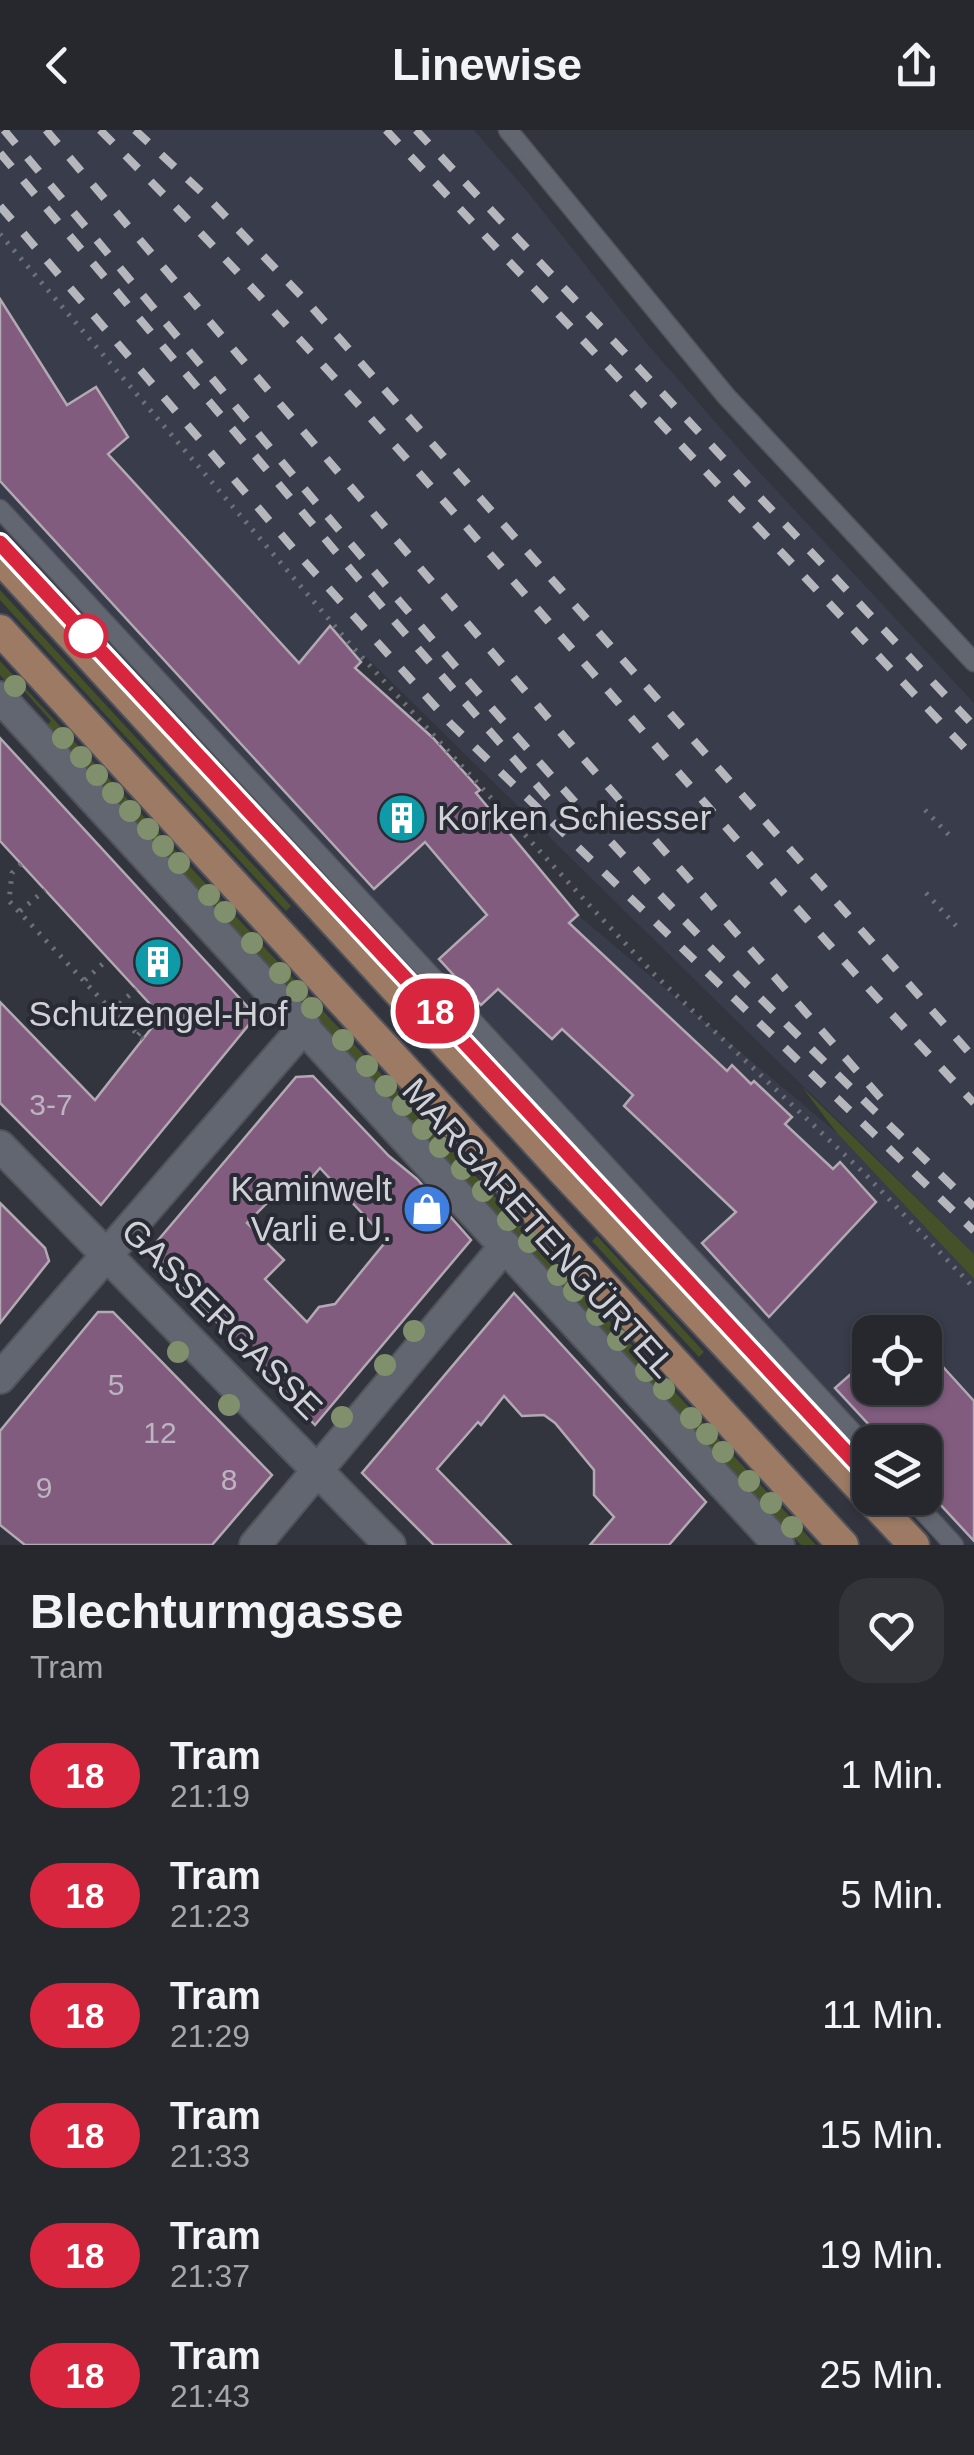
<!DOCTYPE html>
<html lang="de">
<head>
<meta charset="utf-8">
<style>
  :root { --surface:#26282e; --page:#32343a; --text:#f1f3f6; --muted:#a4a6aa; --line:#42444a }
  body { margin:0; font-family:Arial,sans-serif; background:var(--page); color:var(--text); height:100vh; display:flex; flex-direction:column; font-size:38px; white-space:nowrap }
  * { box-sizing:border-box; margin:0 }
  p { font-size:32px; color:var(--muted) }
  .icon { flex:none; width:55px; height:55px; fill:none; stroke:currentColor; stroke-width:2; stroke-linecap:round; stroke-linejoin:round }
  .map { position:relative; height:1415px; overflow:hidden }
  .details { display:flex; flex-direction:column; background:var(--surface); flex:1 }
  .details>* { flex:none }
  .badge { padding:0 20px; border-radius:32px; font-size:35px; line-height:65px }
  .buttons { position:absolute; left:852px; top:1185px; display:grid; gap:20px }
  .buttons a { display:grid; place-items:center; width:90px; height:90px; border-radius:20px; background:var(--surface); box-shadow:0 2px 8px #0004,0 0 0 2px var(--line); font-size:50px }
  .map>.badge { position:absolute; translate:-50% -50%; box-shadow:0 0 0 5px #fff }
  .round { display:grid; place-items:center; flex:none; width:105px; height:105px; border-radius:30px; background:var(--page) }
  .headline { display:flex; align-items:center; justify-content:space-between; height:170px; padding:0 30px }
  h1 { font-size:48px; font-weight:700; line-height:75px }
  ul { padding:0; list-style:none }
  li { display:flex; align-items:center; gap:30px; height:120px; padding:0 30px }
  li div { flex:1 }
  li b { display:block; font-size:38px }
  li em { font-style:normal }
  li .badge { min-width:110px; font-weight:700; text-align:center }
  header { display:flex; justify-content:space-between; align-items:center; height:130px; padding:0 30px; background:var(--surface); font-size:45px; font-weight:700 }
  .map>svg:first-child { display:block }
  .built { fill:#383c4b; fill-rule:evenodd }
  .green { fill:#445129 }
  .building { fill:#815c7e; stroke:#b3a9b2; stroke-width:2.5; fill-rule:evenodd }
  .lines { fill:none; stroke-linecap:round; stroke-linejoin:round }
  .lane-casing { stroke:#51535a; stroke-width:21 }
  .street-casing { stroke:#51535a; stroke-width:34 }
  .primary-casing { stroke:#51535a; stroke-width:34 }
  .path { stroke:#6e7078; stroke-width:5; stroke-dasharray:2.5 8; stroke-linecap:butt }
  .lane { stroke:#626670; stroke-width:18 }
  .street { stroke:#626670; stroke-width:30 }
  .primary { stroke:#9c7a64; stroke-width:30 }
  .rail { stroke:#b5b7bd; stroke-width:8; stroke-dasharray:18 18; stroke-linecap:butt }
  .tree { fill:#80906c }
  .line-casing { stroke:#fff; stroke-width:22 }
  .line { stroke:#d7263d; stroke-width:15 }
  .stop-dot { fill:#fff; stroke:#d7263d; stroke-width:5 }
  .labels { text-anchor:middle; stroke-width:8; stroke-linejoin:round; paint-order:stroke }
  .number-label { font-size:30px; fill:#bcb4c1 }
  .poi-label { font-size:35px; fill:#d0d2d7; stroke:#282b34; text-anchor:start }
  .street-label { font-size:35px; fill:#d0d2d7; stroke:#282b34 }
</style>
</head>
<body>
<header><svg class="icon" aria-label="back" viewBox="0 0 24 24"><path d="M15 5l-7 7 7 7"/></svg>Linewise<svg class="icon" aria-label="share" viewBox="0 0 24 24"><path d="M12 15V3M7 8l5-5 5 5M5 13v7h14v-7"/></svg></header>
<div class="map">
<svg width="974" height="1415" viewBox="0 0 974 1415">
  <rect width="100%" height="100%" fill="#32353e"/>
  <path class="built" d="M0 0H474L531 66 649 216 752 334 974 573V1124L366 527 355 538 433 608 480 660 476 664 578 785 837 1003 974 1148V1415H941L897 1368H925V1312H870V1338L0 396ZM870 1202H925V1258H870Z"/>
  <g class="green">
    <polygon points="0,460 291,776 286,781 0,470"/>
    <polygon points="0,531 816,1415 801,1415 46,596 51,591 18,554 12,558 0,545"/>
    <polygon points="802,957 974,1124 974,1149 837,1003"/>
    <polygon points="597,1106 704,1222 699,1227 592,1111"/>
  </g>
  <g class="building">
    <polygon points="0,169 67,275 96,257 128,307 108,324 299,533 330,496 361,532 355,538 433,608 480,660 476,663 578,785 569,793 727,941 732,935 751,954 754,951 792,987 785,994 833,1039 840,1032 876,1072 769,1187 702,1113 736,1082 624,976 633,965 562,899 552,909 498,859 481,875 439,829 487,785 425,712 374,759 0,351"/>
    <polygon points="0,608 256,886 101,1075 0,973 0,872 95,970 161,886 0,711"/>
    <path d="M313 946 389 1026 417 1049 471 1110 315 1295 149 1121 296 947ZM320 1038 387 1110 335 1174 319 1177 307 1192 265 1149 284 1130 247 1093 288 1052 301 1060Z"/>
    <polygon points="0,1073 45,1118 49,1131 0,1193"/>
    <polygon points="514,1163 706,1372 669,1415 590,1415 614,1387 594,1365 594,1340 555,1293 544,1285 522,1286 504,1266 481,1295 478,1292 437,1339 511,1415 434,1415 362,1343"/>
    <polygon points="98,1182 113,1182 272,1345 212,1415 25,1415 0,1395 0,1301"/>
    <polygon points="925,1217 974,1271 974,1411 925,1358 925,1312 885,1312 835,1258 870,1227 870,1258 925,1258"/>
  </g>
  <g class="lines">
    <g class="lane-casing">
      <g id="lane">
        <polyline points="508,0 726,266 974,532"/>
        <polyline points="0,379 870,1321"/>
        <polyline points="911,1368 954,1415"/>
      </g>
    </g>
    <g class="street-casing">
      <g id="street">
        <polyline points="0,567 779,1415"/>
        <polyline points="0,1016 390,1415"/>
        <polyline points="0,1248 305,896"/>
        <polyline points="255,1415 505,1116"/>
      </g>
    </g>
    <g class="primary-casing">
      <g id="primary">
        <polyline points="0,428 562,1040 914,1415"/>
        <polyline points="0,500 843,1415"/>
      </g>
    </g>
    <g class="path">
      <polyline points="0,104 350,514 591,777 655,845 865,1044 974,1158"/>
      <polyline points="925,680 950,706"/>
      <polyline points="21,734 12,743 9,771 112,881 143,909"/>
      <polyline points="926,763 959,799"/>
      <polyline points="20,781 45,760"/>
      <polyline points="85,850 108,829"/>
      <polyline points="112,881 136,859"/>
      <polyline points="138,905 162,878"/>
    </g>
    <use href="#lane" class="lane"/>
    <use href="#street" class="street"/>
    <use href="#primary" class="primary"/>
    <g class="rail">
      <path d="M4 0C209 242 408 490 622 724 735 847 855 962 974 1077"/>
      <polyline points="46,0 561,603 885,973"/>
      <path d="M100 0C409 308 675 655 974 973"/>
      <polyline points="135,0 209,69 309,174 974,928"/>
      <polyline points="386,0 974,628"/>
      <polyline points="416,0 974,596"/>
      <polyline points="0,23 389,485 560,682"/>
      <polyline points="0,76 297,423 450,593 974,1101"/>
    </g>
  </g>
  <g class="tree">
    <circle cx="15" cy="556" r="11"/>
    <circle cx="63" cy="608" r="11"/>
    <circle cx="81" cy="627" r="11"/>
    <circle cx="97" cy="645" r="11"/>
    <circle cx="113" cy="663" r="11"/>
    <circle cx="130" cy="681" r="11"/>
    <circle cx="148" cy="699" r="11"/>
    <circle cx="163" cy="716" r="11"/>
    <circle cx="179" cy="733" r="11"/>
    <circle cx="209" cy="765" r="11"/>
    <circle cx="225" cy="782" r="11"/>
    <circle cx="252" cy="813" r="11"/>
    <circle cx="280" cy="843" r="11"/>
    <circle cx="297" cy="861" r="11"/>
    <circle cx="312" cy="878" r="11"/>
    <circle cx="343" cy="910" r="11"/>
    <circle cx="367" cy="936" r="11"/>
    <circle cx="386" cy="956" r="11"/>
    <circle cx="403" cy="975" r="11"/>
    <circle cx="423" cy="999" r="11"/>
    <circle cx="440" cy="1017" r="11"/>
    <circle cx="462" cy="1039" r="11"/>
    <circle cx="483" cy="1061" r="11"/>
    <circle cx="508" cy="1090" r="11"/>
    <circle cx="529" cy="1112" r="11"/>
    <circle cx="558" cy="1145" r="11"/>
    <circle cx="574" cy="1161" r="11"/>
    <circle cx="597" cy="1185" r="11"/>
    <circle cx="414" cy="1201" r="11"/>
    <circle cx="618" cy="1210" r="11"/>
    <circle cx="178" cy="1222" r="11"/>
    <circle cx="385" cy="1235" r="11"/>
    <circle cx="646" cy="1241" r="11"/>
    <circle cx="664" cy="1259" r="11"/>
    <circle cx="229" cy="1275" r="11"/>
    <circle cx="342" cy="1287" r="11"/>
    <circle cx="691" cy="1288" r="11"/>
    <circle cx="707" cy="1304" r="11"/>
    <circle cx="723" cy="1322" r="11"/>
    <circle cx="749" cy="1351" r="11"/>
    <circle cx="771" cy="1373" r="11"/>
    <circle cx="792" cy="1397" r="11"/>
  </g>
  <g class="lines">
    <g class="line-casing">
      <polyline id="line" points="0,413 870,1348"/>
    </g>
    <use href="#line" class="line"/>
  </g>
  <defs>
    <g id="building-disc" transform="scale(2.5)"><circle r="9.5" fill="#0f9aa8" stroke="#282b34"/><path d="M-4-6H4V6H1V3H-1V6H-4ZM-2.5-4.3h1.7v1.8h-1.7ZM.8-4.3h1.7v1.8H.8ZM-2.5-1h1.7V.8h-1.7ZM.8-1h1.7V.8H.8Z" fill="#fff"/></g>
    <g id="shop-disc" transform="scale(2.5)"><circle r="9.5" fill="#3f7fe0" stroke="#282b34"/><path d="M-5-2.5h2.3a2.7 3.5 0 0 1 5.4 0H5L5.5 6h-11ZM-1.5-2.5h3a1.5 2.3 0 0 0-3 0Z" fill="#fff"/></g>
  </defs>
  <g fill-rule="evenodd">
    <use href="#building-disc" x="402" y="688"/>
    <use href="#building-disc" x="158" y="832"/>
    <use href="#shop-disc" x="427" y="1079"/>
  </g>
  <circle class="stop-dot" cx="86" cy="506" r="20"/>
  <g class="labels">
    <g class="number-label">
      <text x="51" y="985">3-7</text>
      <text x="116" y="1265">5</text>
      <text x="160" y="1313">12</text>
      <text x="229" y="1360">8</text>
      <text x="44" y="1368">9</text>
    </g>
    <g class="poi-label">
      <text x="437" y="700">Korken Schiesser</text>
      <text x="158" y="896" text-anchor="middle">Schutzengel-Hof</text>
      <text x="392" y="1071" text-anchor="end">Kaminwelt<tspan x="392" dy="40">Varli e.U.</tspan></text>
    </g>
    <g class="street-label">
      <text transform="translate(539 1098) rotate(48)" y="12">MARGARETENGÜRTEL</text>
      <text transform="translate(222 1189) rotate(45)" y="12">GASSERGASSE</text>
    </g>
  </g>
</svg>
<div class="buttons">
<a><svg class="icon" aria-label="locate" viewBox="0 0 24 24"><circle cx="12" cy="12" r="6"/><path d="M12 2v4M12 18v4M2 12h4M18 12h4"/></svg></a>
<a><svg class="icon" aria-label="layers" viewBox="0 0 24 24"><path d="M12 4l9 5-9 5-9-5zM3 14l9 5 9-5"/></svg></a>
</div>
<b class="badge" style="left:435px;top:881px;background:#d7263d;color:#fff">18</b>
</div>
<section class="details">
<div class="headline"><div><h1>Blechturmgasse</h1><p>Tram</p></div><a class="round"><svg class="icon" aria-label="heart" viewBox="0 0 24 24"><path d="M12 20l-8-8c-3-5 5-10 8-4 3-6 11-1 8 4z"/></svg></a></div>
<ul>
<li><span class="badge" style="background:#d7263d;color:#fff">18</span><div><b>Tram</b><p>21:19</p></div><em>1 Min.</em></li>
<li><span class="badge" style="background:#d7263d;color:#fff">18</span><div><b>Tram</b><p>21:23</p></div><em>5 Min.</em></li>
<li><span class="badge" style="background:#d7263d;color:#fff">18</span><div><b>Tram</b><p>21:29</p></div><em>11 Min.</em></li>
<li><span class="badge" style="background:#d7263d;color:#fff">18</span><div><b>Tram</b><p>21:33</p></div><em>15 Min.</em></li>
<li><span class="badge" style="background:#d7263d;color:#fff">18</span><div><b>Tram</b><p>21:37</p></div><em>19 Min.</em></li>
<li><span class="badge" style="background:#d7263d;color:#fff">18</span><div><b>Tram</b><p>21:43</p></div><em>25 Min.</em></li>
</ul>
</section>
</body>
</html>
